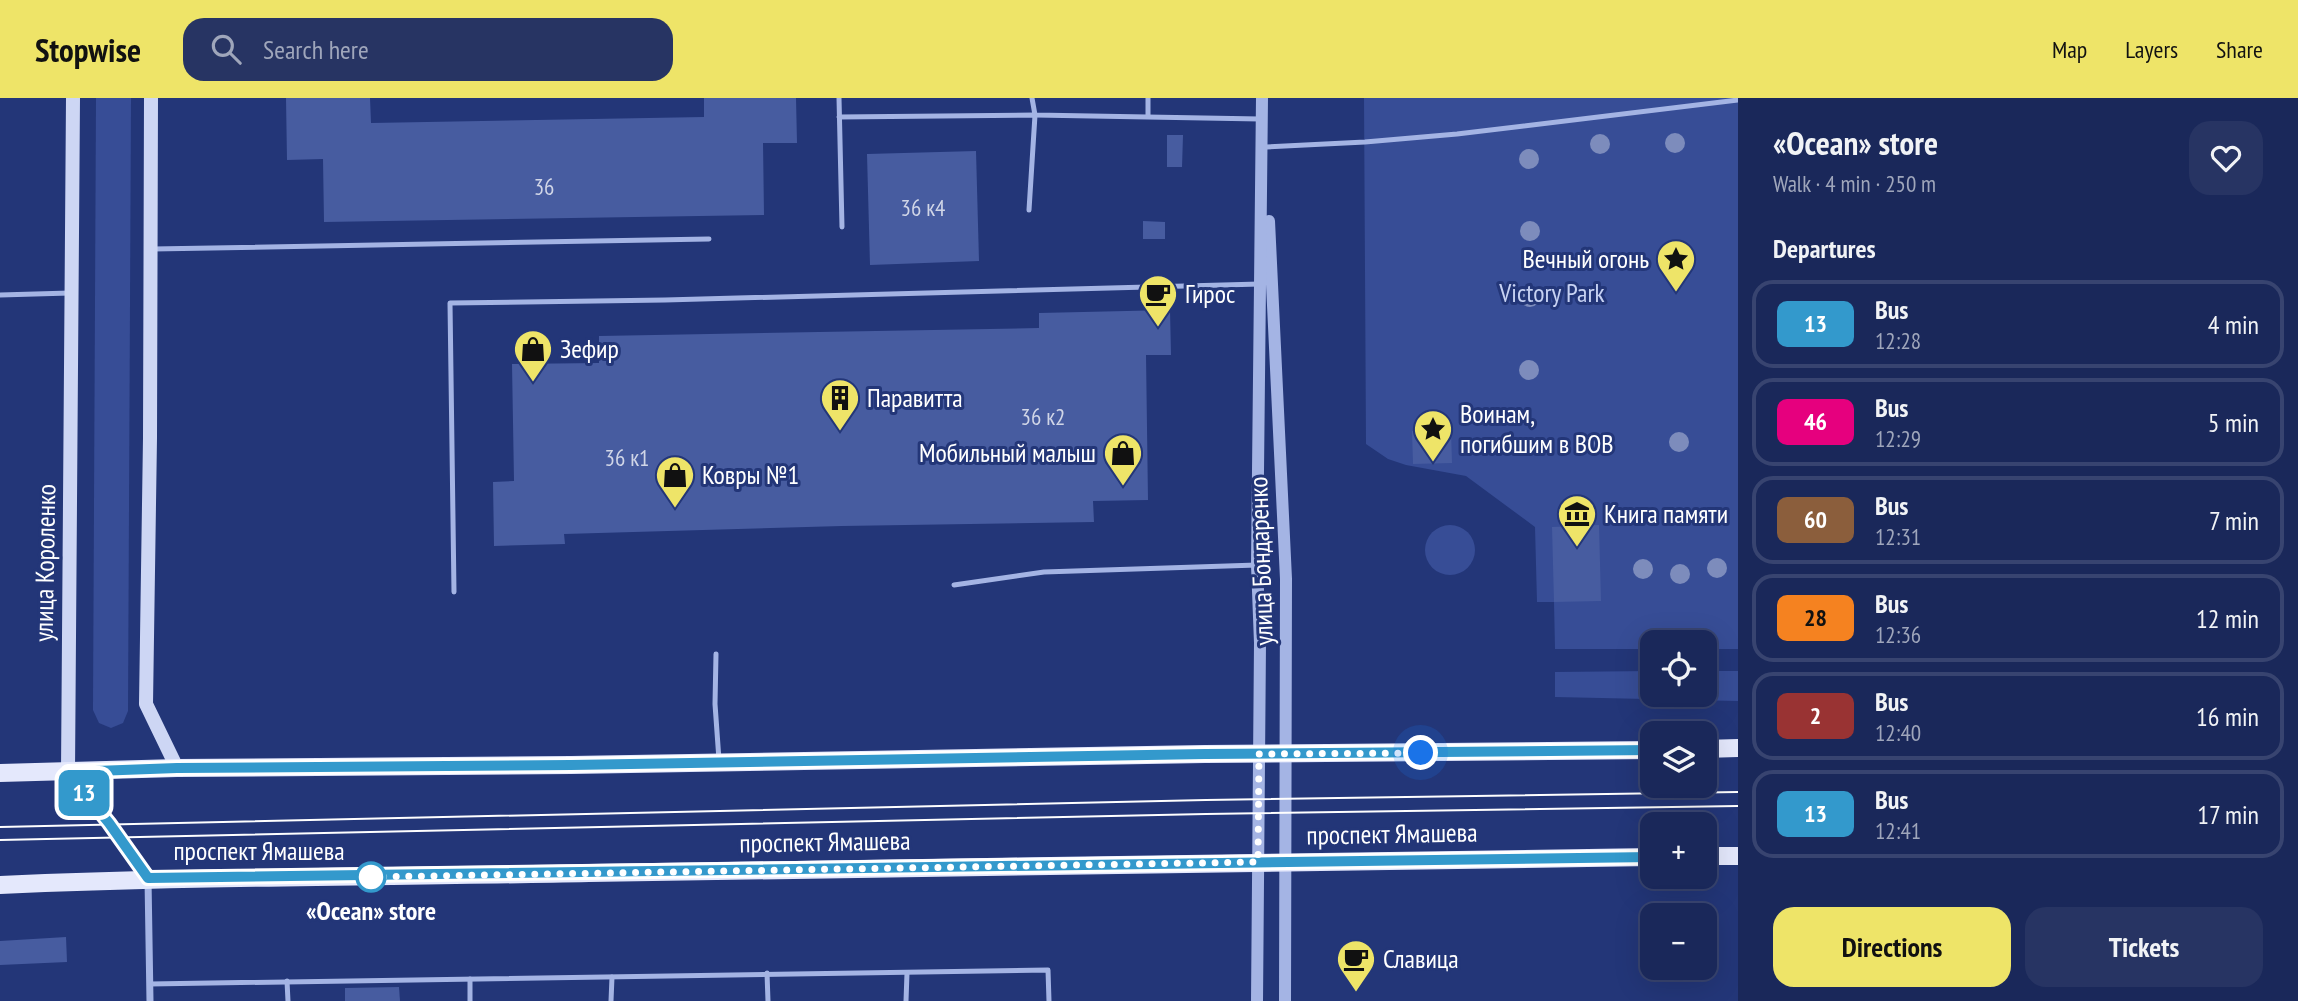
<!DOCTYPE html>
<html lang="en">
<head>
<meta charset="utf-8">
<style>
  :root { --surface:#1a285a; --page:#273463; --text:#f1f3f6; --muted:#9fa6bb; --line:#384470; --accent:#eee468 }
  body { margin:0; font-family:"PT Sans Narrow",sans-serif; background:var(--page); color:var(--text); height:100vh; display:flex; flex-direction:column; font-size:26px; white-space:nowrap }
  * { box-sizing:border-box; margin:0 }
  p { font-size:23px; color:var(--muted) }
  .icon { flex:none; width:38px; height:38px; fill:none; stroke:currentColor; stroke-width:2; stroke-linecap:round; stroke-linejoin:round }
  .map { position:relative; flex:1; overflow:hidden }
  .panel { display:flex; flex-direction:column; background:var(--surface); width:560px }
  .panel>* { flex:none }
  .badge { padding:0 14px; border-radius:10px; font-size:24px; line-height:46px }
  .controls { position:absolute; left:1640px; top:532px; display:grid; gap:14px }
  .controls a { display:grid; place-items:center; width:77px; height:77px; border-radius:14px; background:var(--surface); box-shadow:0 7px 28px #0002,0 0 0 2px var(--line); font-size:35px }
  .you { position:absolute; width:35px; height:35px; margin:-18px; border:5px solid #fff; border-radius:50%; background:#1a73e8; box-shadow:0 0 0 10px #1a73e833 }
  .map>.badge { position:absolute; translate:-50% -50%; box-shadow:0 0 0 4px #fff }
  h2 { padding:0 35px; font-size:26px; line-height:63px }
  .round { display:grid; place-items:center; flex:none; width:74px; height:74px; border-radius:21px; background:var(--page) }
  .overview { display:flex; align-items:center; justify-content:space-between; height:119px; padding:0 35px }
  h1 { font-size:33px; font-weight:700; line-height:52px }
  .primary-button { display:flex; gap:14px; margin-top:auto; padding:14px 35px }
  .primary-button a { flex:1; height:80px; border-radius:21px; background:var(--accent); color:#111; font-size:28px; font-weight:700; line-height:80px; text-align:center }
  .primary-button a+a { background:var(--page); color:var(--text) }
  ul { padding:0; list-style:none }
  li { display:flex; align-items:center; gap:21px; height:88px; margin:0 14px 10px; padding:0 21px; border:4px solid var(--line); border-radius:21px }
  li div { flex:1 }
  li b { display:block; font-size:26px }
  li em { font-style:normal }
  li .badge { min-width:77px; font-weight:700; text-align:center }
  header { display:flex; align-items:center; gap:42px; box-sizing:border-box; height:98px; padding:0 35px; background:var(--accent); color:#111 }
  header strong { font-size:33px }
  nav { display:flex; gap:38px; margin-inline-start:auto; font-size:24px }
  .search { width:490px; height:63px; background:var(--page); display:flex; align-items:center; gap:18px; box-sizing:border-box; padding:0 24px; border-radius:21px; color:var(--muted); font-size:26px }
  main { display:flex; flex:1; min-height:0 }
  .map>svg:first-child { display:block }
  .green { fill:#374d96 }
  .building { fill:#475ca0 }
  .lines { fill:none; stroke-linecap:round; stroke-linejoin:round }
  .service { stroke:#a4b4e4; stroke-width:5 }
  .minor { stroke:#a4b4e4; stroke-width:7 }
  .tertiary { stroke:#a4b4e4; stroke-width:12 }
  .secondary { stroke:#cdd6f4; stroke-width:14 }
  .primary { stroke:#e4e8fc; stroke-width:18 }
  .tram { stroke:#fff; stroke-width:2 }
  .tree { fill:#7d8cbc }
  .line-casing { stroke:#fff; stroke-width:16 }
  .line { stroke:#39c; stroke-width:10 }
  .walk { stroke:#fff; stroke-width:7; stroke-dasharray:0 12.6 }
  .stop-dot { fill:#fff; stroke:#39c; stroke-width:3.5 }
  .labels { text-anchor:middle; stroke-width:6; stroke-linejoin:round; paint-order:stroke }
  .number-label { font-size:23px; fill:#d1d6e7 }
  .poi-label { font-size:26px; fill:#fff; stroke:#233678; text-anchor:start }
  .park-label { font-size:26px; fill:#c7d2f3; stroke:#233678 }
  .street-label { font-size:26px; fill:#fff; stroke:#233678 }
  .stop-label { font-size:26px; font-weight:bold; fill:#fff; stroke:#233678 }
</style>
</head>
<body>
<header>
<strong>Stopwise</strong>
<div class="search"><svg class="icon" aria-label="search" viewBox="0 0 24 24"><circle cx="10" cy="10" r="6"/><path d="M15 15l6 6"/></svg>Search here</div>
<nav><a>Map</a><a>Layers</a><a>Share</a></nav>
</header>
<main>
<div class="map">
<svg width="1738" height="903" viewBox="0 0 1738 903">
  <rect width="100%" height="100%" fill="#233678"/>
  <g class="green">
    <polygon points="96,0 131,0 128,613 123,625 111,630 99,625 93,612"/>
    <polygon points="1364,0 1738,0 1738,551 1705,551 1704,544 1652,544 1652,551 1555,551 1554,504 1537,504 1535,429 1466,378 1406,367 1388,361 1366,346"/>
    <circle cx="1450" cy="452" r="25"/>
    <polygon points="1652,573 1652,597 1704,597 1705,573 1738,573 1738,603 1555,599 1555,574"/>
  </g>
  <g class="building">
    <polygon points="286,0 370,0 371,25 704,19 704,0 796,0 797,45 763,45 764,117 324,124 323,61 287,62"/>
    <polygon points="1167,37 1183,37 1182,69 1167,69"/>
    <polygon points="976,53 979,163 870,167 867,56"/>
    <polygon points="1143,123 1165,124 1165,141 1143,141"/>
    <polygon points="1170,212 1171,257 1146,257 1148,402 1093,403 1094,424 842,428 564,436 565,446 494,448 493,384 514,383 512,266 599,265 599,238 1039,230 1039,215"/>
    <polygon points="1412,333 1451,333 1452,365 1413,366"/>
    <polygon points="1599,427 1601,503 1554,504 1552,429"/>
    <polygon points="66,839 67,864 0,867 0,843"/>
    <polygon points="399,889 400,903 345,903 345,890"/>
  </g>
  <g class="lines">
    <g class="service">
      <polyline points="839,0 842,129"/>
      <polyline points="1032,0 1035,17 1260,21"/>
      <polyline points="1148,0 1148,18"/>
      <polyline points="839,19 1035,17 1029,112"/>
      <polyline points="1266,49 1365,44 1457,36 1738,2"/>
      <polyline points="153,151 709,141"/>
      <polyline points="0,197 70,195"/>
      <polyline points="954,487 1044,474 1257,467"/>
      <polyline points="454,494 450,205 665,202 1260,186"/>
      <polyline points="716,556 715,606 719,662"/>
      <polyline points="767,875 768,903"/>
      <polyline points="470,881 470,903"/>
      <polyline points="287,883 288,903"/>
      <polyline points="150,886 1048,872 1049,903"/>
      <polyline points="611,903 612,879"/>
      <polyline points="906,903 907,875"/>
    </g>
    <polyline class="minor" points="148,781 150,903"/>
    <g class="tertiary">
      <polyline points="1269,123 1286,481 1285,903"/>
      <polyline points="1257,903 1260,545 1257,467 1262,0"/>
    </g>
    <g class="secondary">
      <polyline points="73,0 68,674 109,725 148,780"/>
      <polyline points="151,0 150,340 146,606 177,670"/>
    </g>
    <g class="primary">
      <polyline points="1704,651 1738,650"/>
      <polyline points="0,675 177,670 571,667 1205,656 1652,652"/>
      <polyline points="1704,758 1738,758"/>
      <path d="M0 787C196 778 393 779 589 775 944 769 1298 762 1652 759"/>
    </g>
    <g class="tram">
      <polyline points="0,729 1206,702 1738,694"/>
      <polyline points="0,742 1206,716 1738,708"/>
    </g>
  </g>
  <g class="tree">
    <circle cx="1675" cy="45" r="10"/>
    <circle cx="1600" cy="46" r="10"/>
    <circle cx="1529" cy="61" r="10"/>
    <circle cx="1530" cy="133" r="10"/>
    <circle cx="1530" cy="199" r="10"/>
    <circle cx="1529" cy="272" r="10"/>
    <circle cx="1679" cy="344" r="10"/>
    <circle cx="1604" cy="345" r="10"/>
    <circle cx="1717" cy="470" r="10"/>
    <circle cx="1643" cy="471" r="10"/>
    <circle cx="1680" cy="476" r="10"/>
  </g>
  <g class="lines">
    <g class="line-casing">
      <polyline id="line" points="1652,652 1205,656 571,667 177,670 68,674 109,725 148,780 1652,759"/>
    </g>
    <use href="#line" class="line"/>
    <polyline class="walk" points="371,779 1258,764 1259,656 1421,655"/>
  </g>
  <defs>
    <g id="sight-pin" transform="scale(2.0125)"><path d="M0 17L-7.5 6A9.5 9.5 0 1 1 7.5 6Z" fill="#eee468" stroke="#233678"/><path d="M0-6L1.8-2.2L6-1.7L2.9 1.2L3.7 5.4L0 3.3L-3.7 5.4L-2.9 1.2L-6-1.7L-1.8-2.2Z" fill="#111"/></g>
    <g id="cafe-pin" transform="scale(2.0125)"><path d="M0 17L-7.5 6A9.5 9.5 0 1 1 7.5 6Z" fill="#eee468" stroke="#233678"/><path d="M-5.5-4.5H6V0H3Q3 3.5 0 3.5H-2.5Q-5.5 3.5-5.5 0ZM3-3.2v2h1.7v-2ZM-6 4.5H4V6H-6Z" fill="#111"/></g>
    <g id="shop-pin" transform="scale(2.0125)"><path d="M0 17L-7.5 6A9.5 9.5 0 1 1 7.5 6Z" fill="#eee468" stroke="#233678"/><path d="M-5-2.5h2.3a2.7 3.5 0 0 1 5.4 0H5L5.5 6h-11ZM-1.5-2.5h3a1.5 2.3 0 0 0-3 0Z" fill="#111"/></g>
    <g id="building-pin" transform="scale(2.0125)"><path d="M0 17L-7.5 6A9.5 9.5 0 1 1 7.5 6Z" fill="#eee468" stroke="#233678"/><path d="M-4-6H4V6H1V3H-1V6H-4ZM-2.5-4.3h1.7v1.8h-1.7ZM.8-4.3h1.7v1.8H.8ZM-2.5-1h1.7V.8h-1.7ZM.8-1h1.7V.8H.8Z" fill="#111"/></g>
    <g id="museum-pin" transform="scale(2.0125)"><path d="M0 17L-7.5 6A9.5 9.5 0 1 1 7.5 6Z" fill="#eee468" stroke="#233678"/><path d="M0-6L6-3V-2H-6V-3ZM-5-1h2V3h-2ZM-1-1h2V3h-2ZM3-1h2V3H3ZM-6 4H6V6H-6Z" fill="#111"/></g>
  </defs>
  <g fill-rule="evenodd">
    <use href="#sight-pin" x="1676" y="161"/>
    <use href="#cafe-pin" x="1158" y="196"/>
    <use href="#shop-pin" x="533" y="251"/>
    <use href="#building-pin" x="840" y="300"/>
    <use href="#sight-pin" x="1433" y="331"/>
    <use href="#shop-pin" x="1123" y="355"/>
    <use href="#shop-pin" x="675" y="377"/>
    <use href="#museum-pin" x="1577" y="416"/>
    <use href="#cafe-pin" x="1356" y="861"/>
  </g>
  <circle class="stop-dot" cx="371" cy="779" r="14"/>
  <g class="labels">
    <g class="number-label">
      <text x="544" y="97">36</text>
      <text x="923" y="118">36 к4</text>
      <text x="1043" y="327">36 к2</text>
      <text x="627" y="368">36 к1</text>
    </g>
    <g class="poi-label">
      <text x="1649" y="170" text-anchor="end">Вечный огонь</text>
      <text x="1185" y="205">Гирос</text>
      <text x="560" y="260">Зефир</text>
      <text x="867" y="309">Паравитта</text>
      <text x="1460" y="325">Воинам,<tspan x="1460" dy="30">погибшим в ВОВ</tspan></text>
      <text x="1096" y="364" text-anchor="end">Мобильный малыш</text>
      <text x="702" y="386">Ковры №1</text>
      <text x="1604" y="425">Книга памяти</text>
      <text x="1383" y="870">Славица</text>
    </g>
    <g class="park-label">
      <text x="1552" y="204">Victory Park</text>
    </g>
    <g class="street-label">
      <text transform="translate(1261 463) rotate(-92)" y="9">улица Бондаренко</text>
      <text transform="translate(45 465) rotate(-89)" y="9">улица Короленко</text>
      <text transform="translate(1392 736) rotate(-1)" y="9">проспект Ямашева</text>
      <text transform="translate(825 744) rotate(-1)" y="9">проспект Ямашева</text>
      <text x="259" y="762">проспект Ямашева</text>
    </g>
    <g class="stop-label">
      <text x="371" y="822">«Ocean» store</text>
    </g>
  </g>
</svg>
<div class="controls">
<a><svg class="icon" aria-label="locate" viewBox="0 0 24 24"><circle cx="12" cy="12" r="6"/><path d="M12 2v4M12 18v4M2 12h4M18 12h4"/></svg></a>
<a><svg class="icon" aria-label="layers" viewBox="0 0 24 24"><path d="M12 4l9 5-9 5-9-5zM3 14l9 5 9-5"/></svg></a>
<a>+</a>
<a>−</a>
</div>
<div class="you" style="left:1421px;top:655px"></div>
<b class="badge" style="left:84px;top:695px;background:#39c;color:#fff">13</b>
</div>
<section class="panel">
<div class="overview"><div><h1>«Ocean» store</h1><p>Walk · 4 min · 250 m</p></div><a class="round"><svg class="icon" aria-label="heart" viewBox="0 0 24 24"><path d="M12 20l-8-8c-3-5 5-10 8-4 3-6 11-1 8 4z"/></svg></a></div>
<h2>Departures</h2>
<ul>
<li><span class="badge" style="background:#39c;color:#fff">13</span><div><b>Bus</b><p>12:28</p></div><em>4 min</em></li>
<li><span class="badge" style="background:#e6007e;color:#fff">46</span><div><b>Bus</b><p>12:29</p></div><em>5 min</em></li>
<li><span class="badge" style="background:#8b5e3c;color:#fff">60</span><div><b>Bus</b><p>12:31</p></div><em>7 min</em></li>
<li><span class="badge" style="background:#f58220;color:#111">28</span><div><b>Bus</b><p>12:36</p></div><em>12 min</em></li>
<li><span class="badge" style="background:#933;color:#fff">2</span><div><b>Bus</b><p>12:40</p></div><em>16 min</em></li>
<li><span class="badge" style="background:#39c;color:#fff">13</span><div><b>Bus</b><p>12:41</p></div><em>17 min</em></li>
</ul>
<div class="primary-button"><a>Directions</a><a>Tickets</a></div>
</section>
</main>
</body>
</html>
